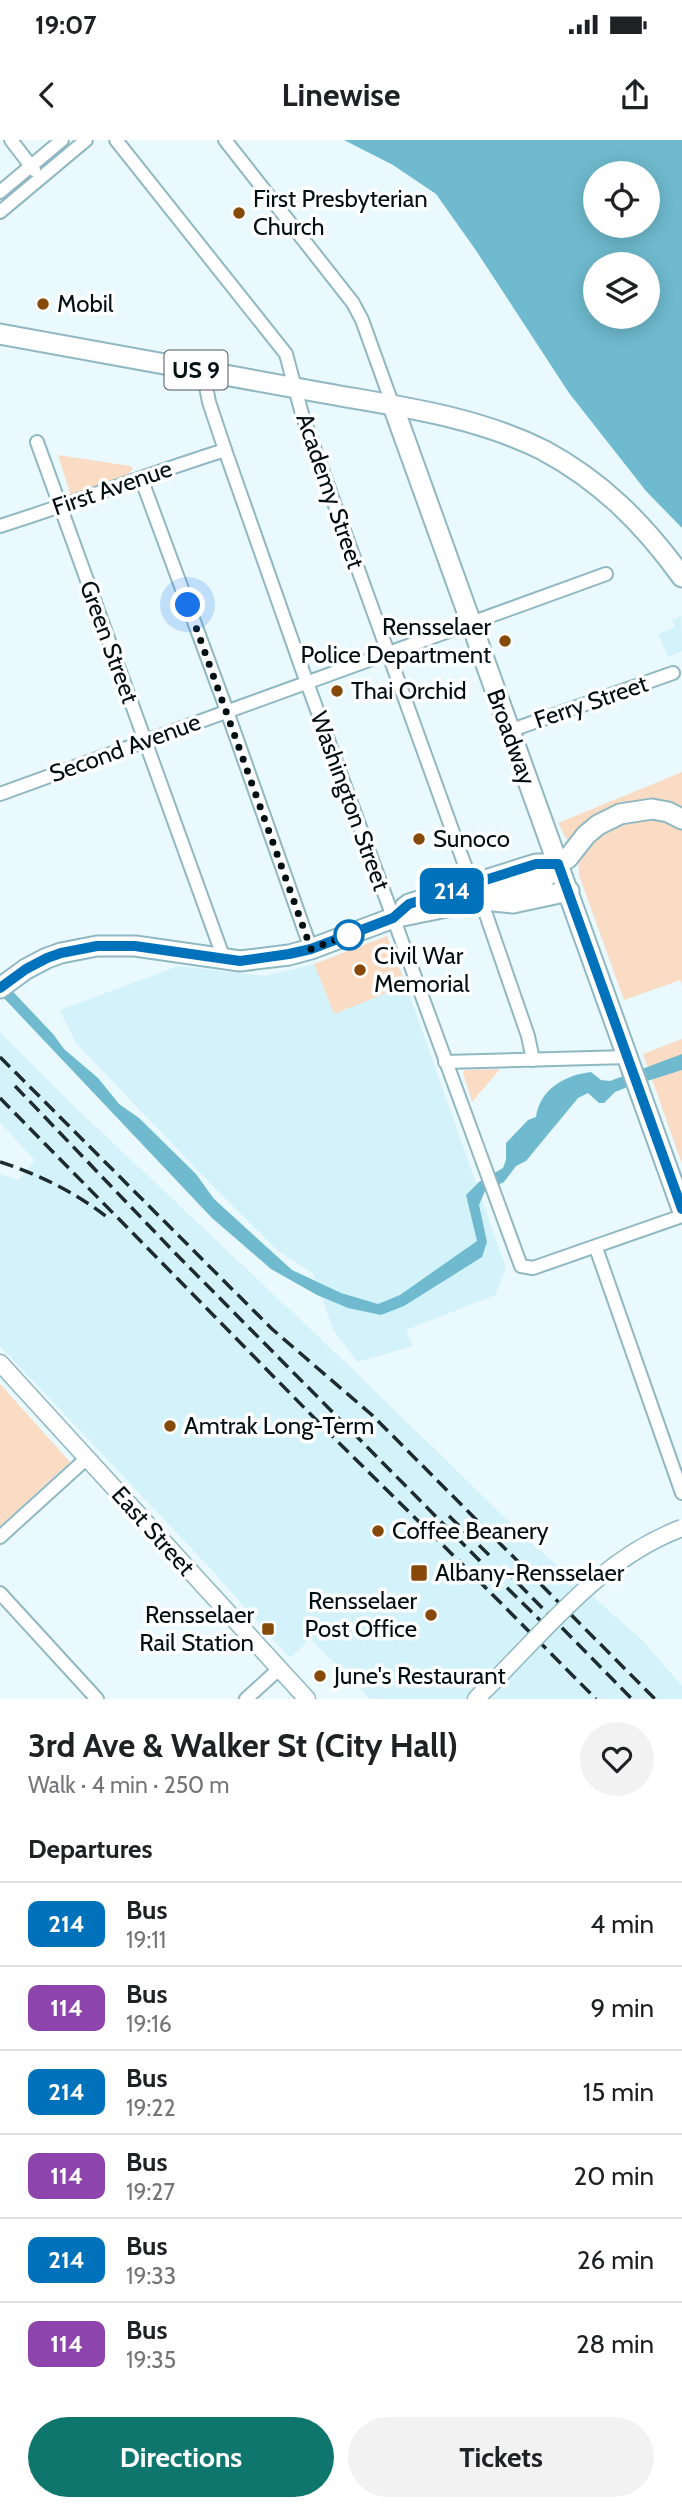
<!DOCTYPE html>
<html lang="en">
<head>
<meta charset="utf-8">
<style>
  :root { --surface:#fff; --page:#f2f2f2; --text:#202124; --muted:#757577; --line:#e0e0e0; --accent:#0f766e }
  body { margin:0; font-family:Cabin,sans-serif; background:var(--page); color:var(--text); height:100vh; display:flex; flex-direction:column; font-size:26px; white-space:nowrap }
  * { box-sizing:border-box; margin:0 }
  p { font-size:23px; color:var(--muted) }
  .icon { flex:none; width:38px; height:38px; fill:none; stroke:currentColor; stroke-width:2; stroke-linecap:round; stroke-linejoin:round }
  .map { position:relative; height:1559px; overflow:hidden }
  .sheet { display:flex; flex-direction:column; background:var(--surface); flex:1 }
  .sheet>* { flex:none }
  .badge { padding:0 14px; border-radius:10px; font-size:24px; line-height:46px }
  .buttons { position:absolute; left:583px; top:21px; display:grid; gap:14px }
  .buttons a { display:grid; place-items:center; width:77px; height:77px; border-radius:50%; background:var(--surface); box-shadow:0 4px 18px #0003; font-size:35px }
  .you { position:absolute; width:35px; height:35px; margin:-18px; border:5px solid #fff; border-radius:50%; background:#1a73e8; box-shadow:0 0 0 10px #1a73e833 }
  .map>.badge { position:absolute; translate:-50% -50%; box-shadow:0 0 0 4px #fff }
  h2 { padding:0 28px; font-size:26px; line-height:63px }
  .round { display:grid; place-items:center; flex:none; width:74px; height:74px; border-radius:37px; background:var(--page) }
  .overview { display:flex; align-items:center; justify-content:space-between; height:119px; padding:0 28px }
  h1 { font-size:33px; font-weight:800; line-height:52px }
  .action { display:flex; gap:14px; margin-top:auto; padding:14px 28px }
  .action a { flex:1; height:80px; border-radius:42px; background:var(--accent); color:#fff; font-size:28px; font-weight:800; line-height:80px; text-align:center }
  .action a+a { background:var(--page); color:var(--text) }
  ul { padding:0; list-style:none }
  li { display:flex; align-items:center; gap:21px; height:84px; padding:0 28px; border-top:2px solid var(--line) }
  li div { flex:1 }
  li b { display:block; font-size:26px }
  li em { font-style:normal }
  li .badge { min-width:77px; font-weight:700; text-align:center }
  .status { display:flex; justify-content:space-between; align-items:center; height:49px; padding:0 35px; background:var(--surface); direction:ltr }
  .status svg { height:19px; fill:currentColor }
  header { display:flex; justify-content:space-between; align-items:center; height:91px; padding:0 28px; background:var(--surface); font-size:32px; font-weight:800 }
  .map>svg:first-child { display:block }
  .built { fill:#d4f2fa }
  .green { fill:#fadbc4 }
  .water { fill:#6fbace; fill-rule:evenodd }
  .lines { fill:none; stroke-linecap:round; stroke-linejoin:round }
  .minor-casing { stroke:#90b8c3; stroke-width:16 }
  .tertiary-casing { stroke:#90b8c3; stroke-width:19 }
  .primary-casing { stroke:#90b8c3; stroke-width:23 }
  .minor { stroke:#fff; stroke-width:12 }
  .tertiary { stroke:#fff; stroke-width:16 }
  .primary { stroke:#fff; stroke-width:19 }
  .rail { stroke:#1d2a2e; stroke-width:3.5; stroke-dasharray:14 7; stroke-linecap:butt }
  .tertiary-bridge-casing { stroke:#90b8c3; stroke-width:19; stroke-linecap:butt }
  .tertiary-bridge { stroke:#fff; stroke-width:16 }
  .line-casing { stroke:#fff; stroke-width:16 }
  .line { stroke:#0072bc; stroke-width:10 }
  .walk { stroke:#020f13; stroke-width:7; stroke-dasharray:0 12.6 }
  .poi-dot { fill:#874909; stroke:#fff; stroke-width:2.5 }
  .stop-dot { fill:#fff; stroke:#0072bc; stroke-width:3.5 }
  .labels { text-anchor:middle; stroke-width:7; stroke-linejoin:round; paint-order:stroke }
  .shield { fill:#fff; stroke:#4e575a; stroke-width:2 }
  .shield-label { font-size:23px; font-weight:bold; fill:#020f13 }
  .poi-label { font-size:24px; fill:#020f13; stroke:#fff; text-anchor:start }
  .street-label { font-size:24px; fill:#020f13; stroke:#fff }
</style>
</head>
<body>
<div class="status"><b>19:07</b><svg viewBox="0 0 49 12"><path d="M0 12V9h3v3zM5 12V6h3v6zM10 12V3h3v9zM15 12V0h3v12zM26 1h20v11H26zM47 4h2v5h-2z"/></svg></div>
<header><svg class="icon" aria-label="back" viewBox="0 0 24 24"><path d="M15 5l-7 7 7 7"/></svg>Linewise<svg class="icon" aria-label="share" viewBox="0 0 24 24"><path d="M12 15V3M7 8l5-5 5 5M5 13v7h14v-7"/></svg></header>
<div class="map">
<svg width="682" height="1559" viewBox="0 0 682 1559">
  <rect width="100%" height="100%" fill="#e9f9fe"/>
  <g class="built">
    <polygon points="681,476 682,511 668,517 658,494 675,487 672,480"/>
    <polygon points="314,824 334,873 406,845 506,1128 495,1155 406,1190 413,1206 357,1222 333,1189 313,1133 278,1111 201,1034 76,903 60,870 178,826 265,836"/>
    <polygon points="0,892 76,968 341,1218 526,1398 642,1500 682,1546 682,1559 370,1559 310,1499 290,1518 210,1428 0,1206 0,1034 19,1040 35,1020 0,983"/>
  </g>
  <g class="green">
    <polygon points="58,315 130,326 133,329 126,336 71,356"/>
    <polygon points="682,632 682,845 680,840 624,860 579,735 578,720 558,683"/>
    <polygon points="387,796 406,845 334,874 314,824"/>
    <polygon points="682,899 682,1024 643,914"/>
    <polygon points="500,929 472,962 463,933 465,930"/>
    <polygon points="0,1244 70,1322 0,1386"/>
  </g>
  <g class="water">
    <path d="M344 0H682V388L646 351 569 253 475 109 436 54 393 25ZM595 33H648V86H595ZM595 124H648V177H595Z"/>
    <path d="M0 838 53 894 64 909 98 938 119 964 139 978 196 1034 214 1059 292 1130 341 1153 378 1164 400 1155 477 1101 466 1055 479 1042 503 1028 506 1020V1003L528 980 536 977C540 949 565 935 591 932L601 940 610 941 682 914V930L625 948 615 952 604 963H599L588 953 578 958 526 1021 516 1026 504 1042 485 1051 479 1065 487 1102 482 1117 404 1166 381 1175 348 1168 317 1155 271 1129 212 1078 0 854Z"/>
  </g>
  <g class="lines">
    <g class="minor-casing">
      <g id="minor">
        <polyline points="11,0 34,30"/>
        <polyline points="116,0 286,214 302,274 472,745"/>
        <polyline points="225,0 353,163 362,180 393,266"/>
        <polyline points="0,52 62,0"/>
        <polyline points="0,72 86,0"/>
        <polyline points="203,231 209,262 225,310 302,529 521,1126 533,1128 682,1076"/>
        <polyline points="37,302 224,819"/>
        <polyline points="141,338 223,560 311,809"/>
        <path d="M0 386C76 362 149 334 225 310"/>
        <polyline points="509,591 673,533"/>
        <polyline points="0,654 606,434"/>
        <polyline points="481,760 528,896 533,920"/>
        <polyline points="445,922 628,917"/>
        <polyline points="596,1108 682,1353"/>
        <polyline points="0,1397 87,1318"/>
        <polyline points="0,1453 97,1559"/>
        <polyline points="246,1559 279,1529"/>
      </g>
    </g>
    <g class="tertiary-casing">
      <g id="tertiary">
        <polyline points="0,1223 307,1559"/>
        <polyline points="476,1559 493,1542"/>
      </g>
    </g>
    <g class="primary-casing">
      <g id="primary">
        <path d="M0 194C106 214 212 233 318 252 394 266 473 275 543 310 601 341 644 384 682 437"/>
        <polyline points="393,266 682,1069"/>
        <polyline points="493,761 513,763 569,751"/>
        <polyline points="405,767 409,764 536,724 558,724"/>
        <polyline points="0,848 26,829 47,818 61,813 97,806 135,806 240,821 289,815 311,809 393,778 481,760 544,739 558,724 568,718 586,695 598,685 620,674 652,669 668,672 682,679"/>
      </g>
    </g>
    <use href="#minor" class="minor"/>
    <use href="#tertiary" class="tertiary"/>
    <use href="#primary" class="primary"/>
    <g class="rail">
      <polyline points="0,917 272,1189 372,1275 655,1559"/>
      <polyline points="15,946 176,1114 480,1421"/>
      <polyline points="0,958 333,1297 464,1426"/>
      <path d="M0 1022C38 1034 77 1053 108 1078"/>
      <polyline points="449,1376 491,1417"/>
      <polyline points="503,1428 632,1559"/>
      <polyline points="492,1433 547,1487"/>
      <polyline points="477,1439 596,1559"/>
    </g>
    <g class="tertiary-bridge-casing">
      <path id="tertiary-bridge" d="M493 1542C551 1484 604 1417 682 1388"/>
    </g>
    <use href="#tertiary-bridge" class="tertiary-bridge"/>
  </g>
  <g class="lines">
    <g class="line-casing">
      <polyline id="line" points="0,848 26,829 47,818 61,813 97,806 135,806 240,821 289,814 311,809 393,778 409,764 536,724 558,724 682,1069"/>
    </g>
    <use href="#line" class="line"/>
    <polyline class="walk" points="188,465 311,809 357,792 349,795"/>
  </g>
  <g class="poi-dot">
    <circle cx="239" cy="73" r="7"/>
    <circle cx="43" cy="164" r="7"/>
    <circle cx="505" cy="501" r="7"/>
    <circle cx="337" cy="551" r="7"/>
    <circle cx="419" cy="699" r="7"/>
    <circle cx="360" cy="830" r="7"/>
    <circle cx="170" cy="1286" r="7"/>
    <circle cx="378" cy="1391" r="7"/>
    <rect x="410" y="1424" width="18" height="18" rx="3.5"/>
    <circle cx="431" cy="1475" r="7"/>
    <rect x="261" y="1482" width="14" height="14" rx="3.5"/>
    <circle cx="320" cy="1536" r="7"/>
  </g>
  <circle class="stop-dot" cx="349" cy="795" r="14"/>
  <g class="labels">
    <rect class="shield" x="164.5" y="210.5" width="63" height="39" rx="5"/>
    <g class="shield-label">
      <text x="196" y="238">US 9</text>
    </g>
    <g class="poi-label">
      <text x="253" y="67">First Presbyterian<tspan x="253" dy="28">Church</tspan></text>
      <text x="57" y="172">Mobil</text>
      <text x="491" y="495" text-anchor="end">Rensselaer<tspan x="491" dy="28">Police Department</tspan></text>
      <text x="351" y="559">Thai Orchid</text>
      <text x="433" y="707">Sunoco</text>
      <text x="374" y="824">Civil War<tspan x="374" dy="28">Memorial</tspan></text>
      <text x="184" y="1294">Amtrak Long-Term</text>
      <text x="392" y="1399">Coffee Beanery</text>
      <text x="435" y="1441">Albany-Rensselaer</text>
      <text x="417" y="1469" text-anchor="end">Rensselaer<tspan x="417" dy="28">Post Office</tspan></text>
      <text x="254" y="1483" text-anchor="end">Rensselaer<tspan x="254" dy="28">Rail Station</tspan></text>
      <text x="334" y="1544">June's Restaurant</text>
    </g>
    <g class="street-label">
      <text transform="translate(112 348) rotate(-19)" y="8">First Avenue</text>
      <text transform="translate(330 351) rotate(71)" y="8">Academy Street</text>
      <text transform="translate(109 502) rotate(70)" y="8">Green Street</text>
      <text transform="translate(591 562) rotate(-19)" y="8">Ferry Street</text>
      <text transform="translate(511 597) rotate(70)" y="8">Broadway</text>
      <text transform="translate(125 608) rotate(-20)" y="8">Second Avenue</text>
      <text transform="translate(350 661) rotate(70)" y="8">Washington Street</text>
      <text transform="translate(153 1391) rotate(48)" y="8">East Street</text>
    </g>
  </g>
</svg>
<div class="buttons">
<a><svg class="icon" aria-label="locate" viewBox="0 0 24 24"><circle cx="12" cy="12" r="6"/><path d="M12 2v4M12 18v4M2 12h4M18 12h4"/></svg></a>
<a><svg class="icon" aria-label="layers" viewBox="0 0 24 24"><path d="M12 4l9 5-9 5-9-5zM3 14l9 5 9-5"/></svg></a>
</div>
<div class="you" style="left:188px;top:465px"></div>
<b class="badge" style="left:452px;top:751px;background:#0072bc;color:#fff">214</b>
</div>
<section class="sheet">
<div class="overview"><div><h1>3rd Ave &amp; Walker St (City Hall)</h1><p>Walk · 4 min · 250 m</p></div><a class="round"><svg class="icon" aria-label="heart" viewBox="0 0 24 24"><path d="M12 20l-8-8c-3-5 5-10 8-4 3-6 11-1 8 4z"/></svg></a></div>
<h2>Departures</h2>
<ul>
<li><span class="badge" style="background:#0072bc;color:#fff">214</span><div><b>Bus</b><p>19:11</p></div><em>4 min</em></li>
<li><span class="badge" style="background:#8e44ad;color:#fff">114</span><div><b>Bus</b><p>19:16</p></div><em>9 min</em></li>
<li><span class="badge" style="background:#0072bc;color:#fff">214</span><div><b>Bus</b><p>19:22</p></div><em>15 min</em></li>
<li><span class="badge" style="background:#8e44ad;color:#fff">114</span><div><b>Bus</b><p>19:27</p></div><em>20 min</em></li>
<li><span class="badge" style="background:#0072bc;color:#fff">214</span><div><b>Bus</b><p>19:33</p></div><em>26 min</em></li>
<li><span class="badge" style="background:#8e44ad;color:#fff">114</span><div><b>Bus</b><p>19:35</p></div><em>28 min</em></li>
</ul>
<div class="action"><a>Directions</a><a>Tickets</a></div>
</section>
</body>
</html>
